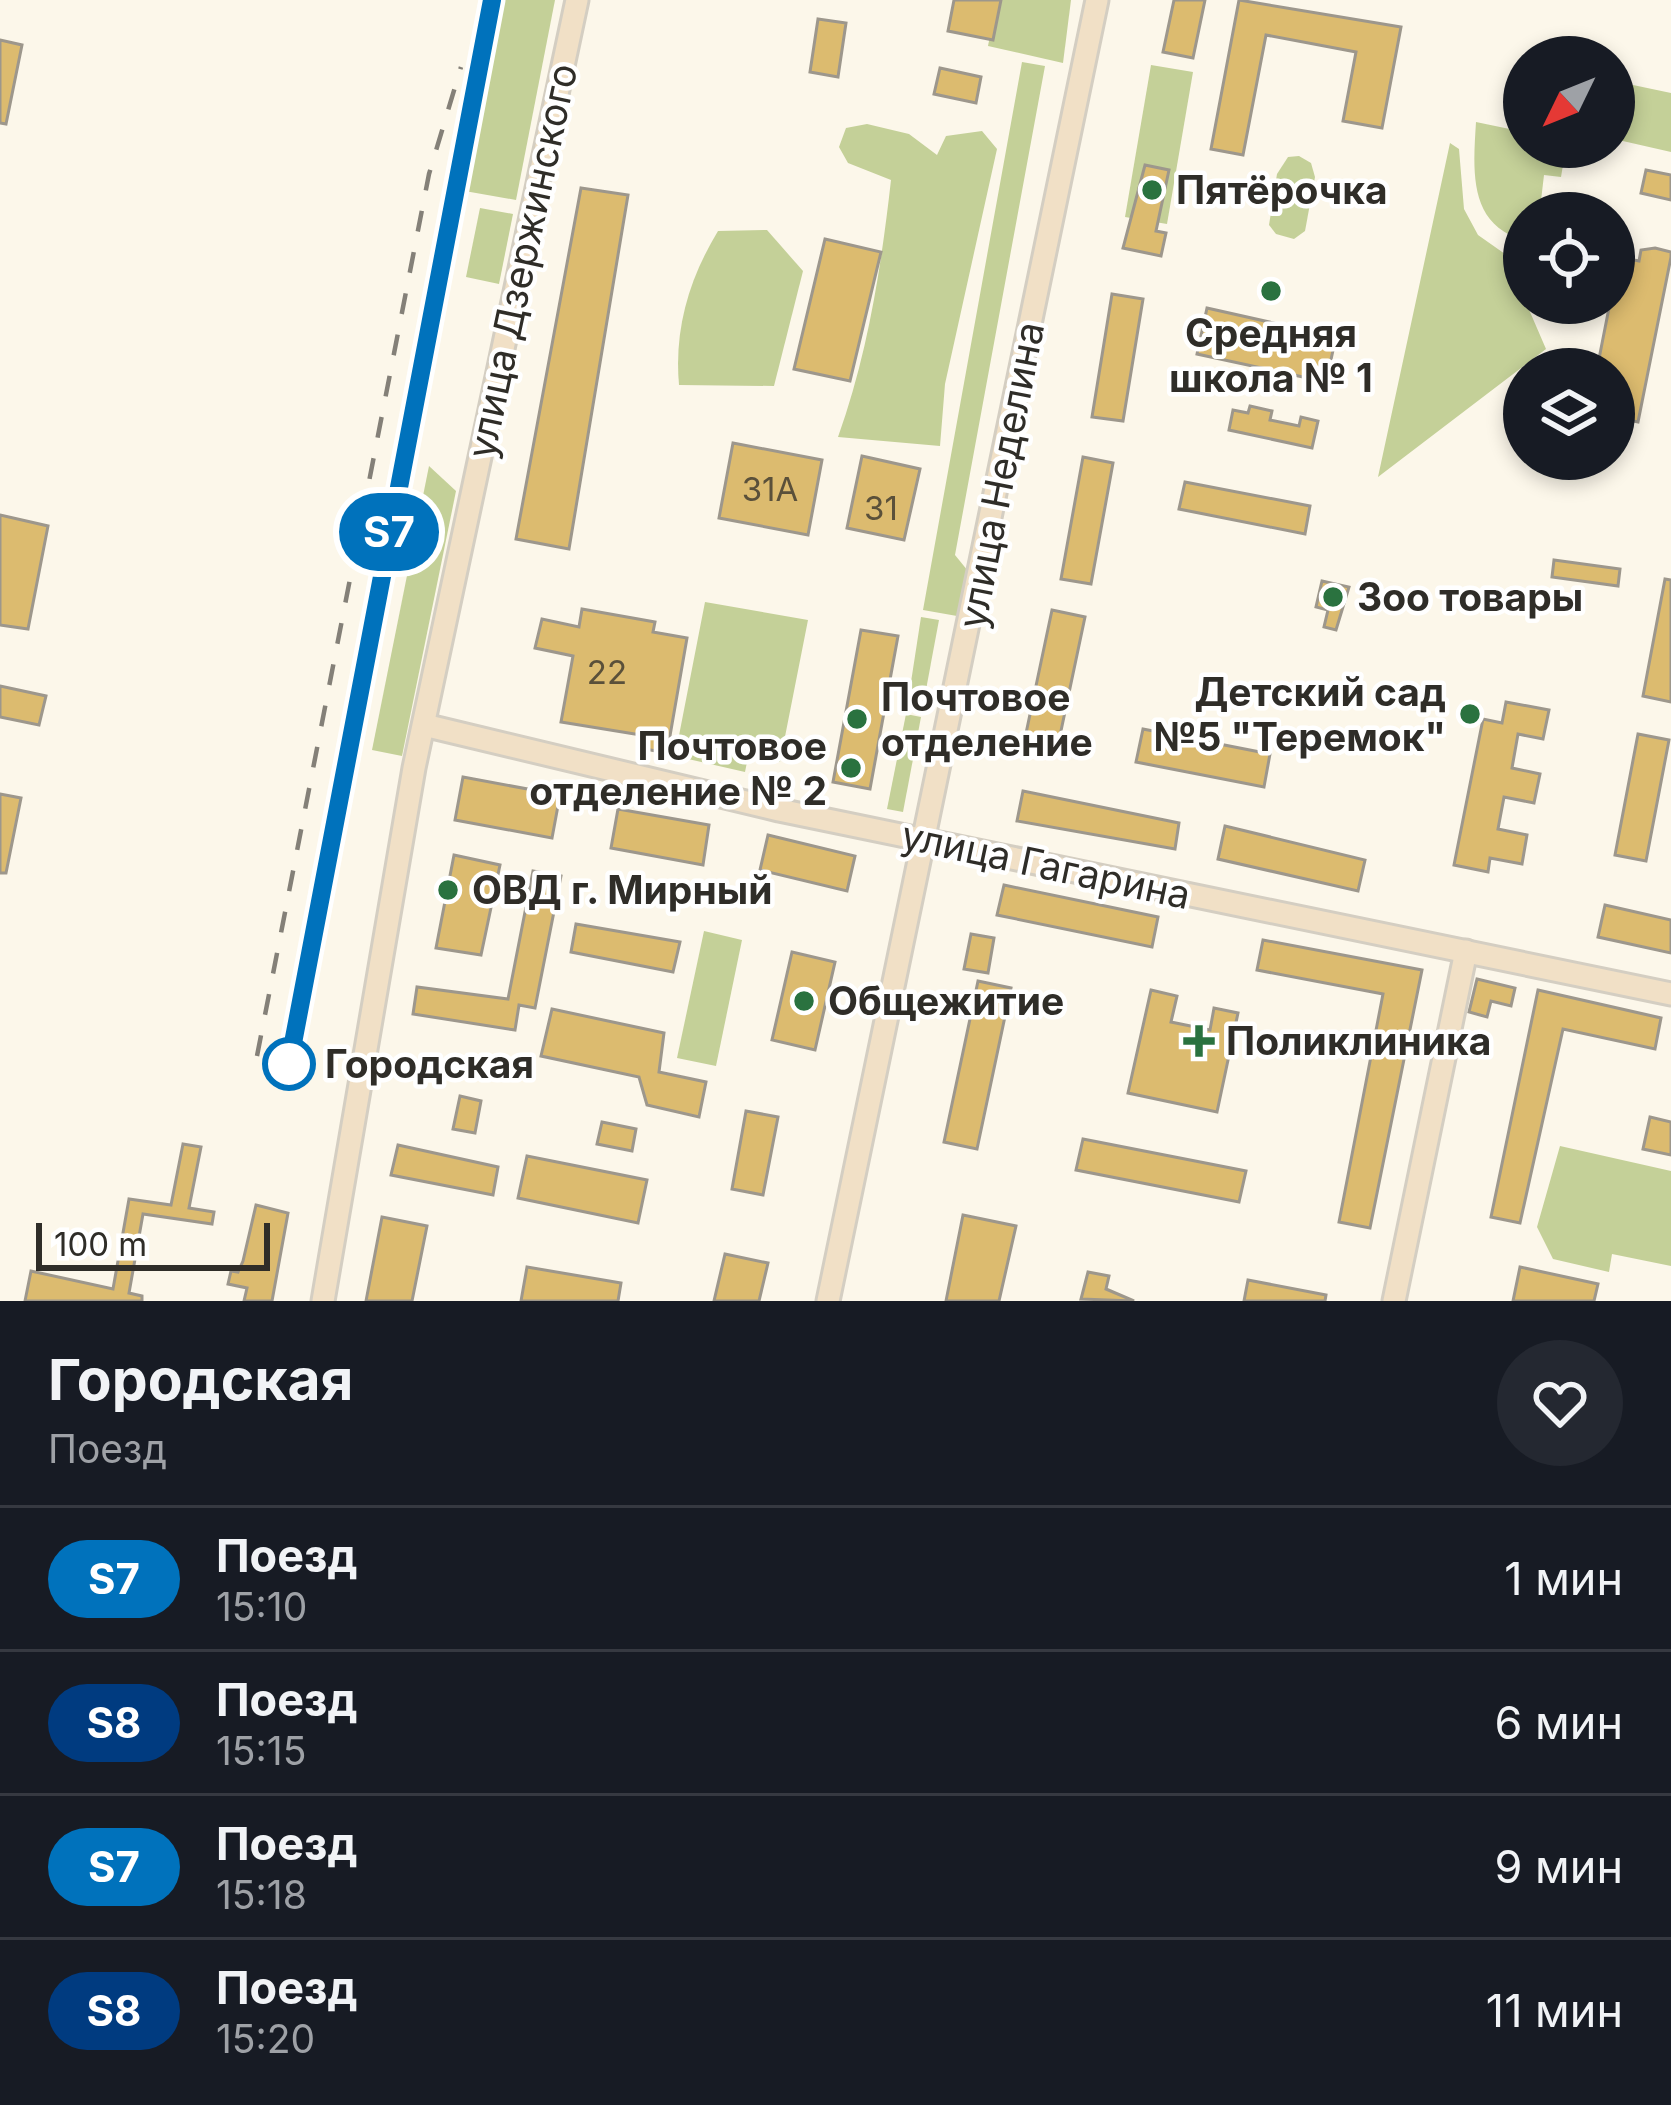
<!DOCTYPE html>
<html lang="ru">
<head>
<meta charset="utf-8">
<style>
  :root { --surface:#171b24; --page:#242831; --text:#f1f3f6; --muted:#9ea1a6; --line:#363941 }
  body { margin:0; font-family:Inter,sans-serif; background:var(--page); color:var(--text); height:100vh; display:flex; flex-direction:column; font-size:45px; white-space:nowrap }
  * { box-sizing:border-box; margin:0 }
  p { font-size:39px; color:var(--muted) }
  .icon { flex:none; width:66px; height:66px; fill:none; stroke:currentColor; stroke-width:2; stroke-linecap:round; stroke-linejoin:round }
  .map { position:relative; height:1301px; overflow:hidden }
  .sheet { display:flex; flex-direction:column; background:var(--surface); flex:1 }
  .sheet>* { flex:none }
  .badge { padding:0 24px; border-radius:39px; font-size:42px; line-height:78px }
  .needle { width:78px; rotate:227deg }
  .tools { position:absolute; left:1503px; top:36px; display:grid; gap:24px }
  .tools a { display:grid; place-items:center; width:132px; height:132px; border-radius:50%; background:var(--surface); box-shadow:0 6px 18px #0003; font-size:60px }
  .scale { position:absolute; left:36px; bottom:30px; width:234px; box-sizing:border-box; padding-left:12px; border:6px solid #2f2d28; border-top:0; font-size:33px; line-height:42px; white-space:nowrap; color:#2f2d28; -webkit-text-stroke:9px #fff; paint-order:stroke }
  .map>.badge { position:absolute; translate:-50% -50%; box-shadow:0 0 0 6px #fff }
  .round { display:grid; place-items:center; flex:none; width:126px; height:126px; border-radius:63px; background:var(--page) }
  .overview { display:flex; align-items:center; justify-content:space-between; height:204px; padding:0 48px }
  h1 { font-size:57px; font-weight:700; line-height:90px }
  ul { padding:0; list-style:none }
  li { display:flex; align-items:center; gap:36px; height:144px; padding:0 48px; border-top:3px solid var(--line) }
  li div { flex:1 }
  li b { display:block; font-size:45px }
  li em { font-style:normal }
  li .badge { min-width:132px; font-weight:700; text-align:center }
  .map>svg:first-child { display:block }
  .green { fill:#c4d098 }
  .building { fill:#dcbb6f; stroke:#9d978c; stroke-width:3 }
  .lines { fill:none; stroke-linecap:round; stroke-linejoin:round }
  .secondary-casing { stroke:#d4cec2; stroke-width:27 }
  .secondary { stroke:#f1e0c6; stroke-width:21 }
  .rail { stroke:#848078; stroke-width:4.5; stroke-dasharray:21 21; stroke-linecap:butt }
  .line-casing { stroke:#fff; stroke-width:27 }
  .line { stroke:#0072bc; stroke-width:18 }
  .poi-dot { fill:#2a723f; stroke:#fff; stroke-width:4.5 }
  .stop-dot { fill:#fff; stroke:#0072bc; stroke-width:6 }
  .labels { text-anchor:middle; stroke-width:9; stroke-linejoin:round; paint-order:stroke }
  .number-label { font-size:33px; fill:#5a503a }
  .poi-label { font-size:39px; font-weight:bold; fill:#2f2d28; stroke:#fff; text-anchor:start }
  .street-label { font-size:39px; fill:#2f2d28; stroke:#fff }
  .stop-label { font-size:39px; font-weight:bold; fill:#2f2d28; stroke:#fff; text-anchor:start }
</style>
</head>
<body>
<div class="map">
<svg width="1671" height="1301" viewBox="0 0 1671 1301">
  <rect width="100%" height="100%" fill="#fcf7ea"/>
  <g class="green">
    <polygon points="500,0 555,0 516,200 459,190"/>
    <polygon points="997,0 1071,0 1063,63 988,46"/>
    <polygon points="1022,62 1045,66 955,555 968,571 957,616 923,610"/>
    <polygon points="1151,65 1193,72 1167,224 1125,217"/>
    <polygon points="1614,81 1671,93 1671,152 1614,139"/>
    <path d="M1476 122 1524 132V147H1566L1561 177 1544 175 1540 209 1551 213H1524V240C1468 225 1473 170 1476 122Z"/>
    <path d="M867 124 909 134 937 155 946 136 982 131 997 149 945 384 940 446 838 437C868 353 881 268 891 180L848 163 839 147 846 128Z"/>
    <polygon points="1450,143 1459,149 1464,209 1478,235 1505,254 1546,349 1378,477"/>
    <polygon points="1299,156 1311,163 1315,177 1305,231 1294,239 1276,234 1269,225 1277,174 1288,157"/>
    <polygon points="480,208 513,214 499,284 466,277"/>
    <path d="M767 230 803 271 774 386 679 385C674 329 689 279 718 231Z"/>
    <polygon points="429,466 456,491 402,756 372,750"/>
    <polygon points="705,602 808,620 780,762 748,757 745,772 675,756"/>
    <polygon points="921,617 939,620 922,711 907,708"/>
    <polygon points="906,714 921,717 903,812 887,809"/>
    <polygon points="704,931 742,940 716,1066 677,1058"/>
    <polygon points="1560,1146 1671,1171 1671,1266 1612,1254 1609,1272 1553,1259 1537,1227"/>
  </g>
  <g class="building">
    <polygon points="954,0 1001,0 993,40 948,31"/>
    <polygon points="1174,0 1205,0 1193,58 1163,52"/>
    <polygon points="1239,0 1401,27 1382,128 1343,121 1356,52 1266,35 1243,155 1211,149"/>
    <polygon points="818,19 846,23 838,77 810,72"/>
    <polygon points="0,40 22,45 6,124 0,123"/>
    <polygon points="940,68 981,77 976,103 934,94"/>
    <polygon points="1145,165 1169,170 1156,231 1166,233 1161,256 1123,248"/>
    <polygon points="1646,170 1671,175 1671,200 1641,193"/>
    <polygon points="581,188 628,195 569,549 516,539"/>
    <polygon points="825,239 881,252 850,381 794,369"/>
    <polygon points="1655,248 1671,252 1671,257 1638,422 1614,417 1614,369 1597,369 1619,257 1639,261 1641,250"/>
    <polygon points="1112,294 1143,299 1123,421 1092,417"/>
    <polygon points="1207,308 1336,337 1326,382 1197,354"/>
    <polygon points="1250,406 1272,411 1270,420 1299,426 1301,417 1318,421 1312,448 1229,430 1233,410 1248,413"/>
    <polygon points="733,443 822,460 808,535 719,518"/>
    <polygon points="862,456 920,469 904,540 847,528"/>
    <polygon points="1083,457 1113,463 1091,584 1061,579"/>
    <polygon points="1185,482 1310,506 1305,534 1179,509"/>
    <polygon points="0,515 48,526 28,629 0,625"/>
    <polygon points="1554,560 1620,569 1618,586 1552,577"/>
    <polygon points="1665,579 1671,580 1671,702 1643,696"/>
    <polygon points="1322,581 1349,587 1336,630 1324,627 1328,610 1316,607"/>
    <polygon points="582,609 655,622 653,632 687,638 667,753 645,749 647,736 561,722 573,656 535,648 542,619 579,627"/>
    <polygon points="1052,610 1085,617 1058,745 1025,738"/>
    <polygon points="861,630 898,636 870,789 833,782"/>
    <polygon points="0,686 46,696 39,725 0,717"/>
    <polygon points="1506,702 1549,710 1543,739 1518,734 1512,768 1540,774 1534,803 1504,797 1498,829 1527,835 1522,864 1490,858 1488,872 1454,865 1483,719 1502,723"/>
    <polygon points="1143,729 1270,754 1264,787 1136,762"/>
    <polygon points="1638,734 1669,740 1646,861 1615,855"/>
    <polygon points="463,777 560,795 552,838 455,820"/>
    <polygon points="1023,791 1179,823 1175,849 1017,821"/>
    <polygon points="0,794 21,798 6,873 0,873"/>
    <polygon points="618,809 709,825 703,865 611,848"/>
    <polygon points="1225,826 1365,860 1358,891 1218,859"/>
    <polygon points="768,835 855,856 847,891 760,870"/>
    <polygon points="454,855 500,865 481,955 436,948"/>
    <polygon points="533,871 561,876 535,1008 519,1005 515,1030 413,1014 417,987 508,999"/>
    <polygon points="1004,885 1158,917 1152,947 997,915"/>
    <polygon points="1605,905 1671,920 1671,953 1598,937"/>
    <polygon points="576,924 680,942 673,972 571,952"/>
    <polygon points="971,934 994,938 988,973 964,969"/>
    <polygon points="1263,940 1422,970 1370,1228 1339,1222 1383,994 1257,970"/>
    <polygon points="792,952 835,962 815,1050 772,1040"/>
    <polygon points="1477,979 1515,988 1511,1006 1491,1001 1487,1017 1469,1012"/>
    <polygon points="978,981 1011,988 977,1149 944,1142"/>
    <polygon points="1151,990 1177,996 1171,1022 1210,1030 1214,1008 1238,1013 1217,1112 1128,1093"/>
    <polygon points="1538,990 1661,1018 1655,1049 1563,1029 1520,1223 1491,1217"/>
    <polygon points="552,1009 664,1033 659,1072 706,1082 699,1117 647,1105 639,1077 541,1056"/>
    <polygon points="460,1096 481,1101 475,1133 453,1129"/>
    <polygon points="746,1111 778,1117 763,1195 732,1189"/>
    <polygon points="1650,1117 1671,1122 1671,1155 1643,1149"/>
    <polygon points="602,1122 636,1129 632,1151 597,1144"/>
    <polygon points="1083,1139 1246,1171 1239,1202 1076,1170"/>
    <polygon points="183,1144 201,1147 189,1208 214,1212 212,1224 143,1214 129,1293 142,1296 142,1301 25,1301 31,1271 113,1289 129,1199 171,1205"/>
    <polygon points="398,1145 498,1167 493,1195 391,1175"/>
    <polygon points="527,1156 647,1180 638,1223 518,1198"/>
    <polygon points="256,1205 288,1213 272,1301 244,1301 247,1288 228,1284 231,1271 238,1272 243,1261"/>
    <polygon points="963,1215 1016,1226 999,1301 946,1301"/>
    <polygon points="382,1217 427,1226 412,1301 366,1301"/>
    <polygon points="725,1254 768,1263 759,1301 714,1301"/>
    <polygon points="527,1267 621,1283 618,1301 521,1301"/>
    <polygon points="1520,1267 1598,1284 1594,1301 1513,1301"/>
    <polygon points="1088,1272 1109,1276 1106,1289 1134,1301 1081,1299"/>
    <polygon points="1248,1280 1326,1295 1325,1301 1244,1301"/>
  </g>
  <g class="lines">
    <g class="secondary-casing">
      <g id="secondary">
        <polyline points="424,725 779,810 1671,994"/>
        <polyline points="323,1301 414,768 577,0"/>
        <polyline points="828,1301 1097,0"/>
        <polyline points="1394,1301 1466,951"/>
      </g>
    </g>
    <use href="#secondary" class="secondary"/>
    <g class="rail">
      <polyline points="257,1056 429,174 461,67"/>
      <polyline points="289,1064 493,0"/>
    </g>
  </g>
  <g class="lines">
    <g class="line-casing">
      <polyline id="line" points="289,1064 492,0"/>
    </g>
    <use href="#line" class="line"/>
  </g>
  <g class="poi-dot">
    <circle cx="1152" cy="190" r="12"/>
    <circle cx="1271" cy="291" r="12"/>
    <circle cx="1333" cy="597" r="12"/>
    <circle cx="1470" cy="714" r="12"/>
    <circle cx="857" cy="719" r="12"/>
    <circle cx="851" cy="768" r="12"/>
    <circle cx="448" cy="890" r="12"/>
    <circle cx="804" cy="1001" r="12"/>
    <path d="M1193 1023h12v12h12v12h-12v12h-12v-12h-12v-12h12z"/>
  </g>
  <circle class="stop-dot" cx="289" cy="1064" r="24"/>
  <g class="labels">
    <g class="number-label">
      <text x="770" y="501">31А</text>
      <text x="881" y="520">31</text>
      <text x="607" y="684">22</text>
    </g>
    <g class="poi-label">
      <text x="1176" y="204">Пятёрочка</text>
      <text x="1271" y="347" text-anchor="middle">Средняя<tspan x="1271" dy="45">школа № 1</tspan></text>
      <text x="1357" y="611">Зоо товары</text>
      <text x="1446" y="706" text-anchor="end">Детский сад<tspan x="1446" dy="45">№5 "Теремок"</tspan></text>
      <text x="881" y="711">Почтовое<tspan x="881" dy="45">отделение</tspan></text>
      <text x="827" y="760" text-anchor="end">Почтовое<tspan x="827" dy="45">отделение № 2</tspan></text>
      <text x="472" y="904">ОВД г. Мирный</text>
      <text x="828" y="1015">Общежитие</text>
      <text x="1226" y="1055">Поликлиника</text>
    </g>
    <g class="street-label">
      <text transform="translate(522 261) rotate(-78)" y="14">улица Дзержинского</text>
      <text transform="translate(1001 475) rotate(-79)" y="14">улица Неделина</text>
      <text transform="translate(1046 865) rotate(12)" y="14">улица Гагарина</text>
    </g>
    <g class="stop-label">
      <text x="325" y="1078">Городская</text>
    </g>
  </g>
</svg>
<div class="tools">
<a><svg class="needle" viewBox="-14 -14 28 28"><path d="M0-13l5 13h-10z" fill="#e53935"/><path d="M0 13l5-13h-10z" fill="#9ea1a6"/></svg></a>
<a><svg class="icon" aria-label="locate" viewBox="0 0 24 24"><circle cx="12" cy="12" r="6"/><path d="M12 2v4M12 18v4M2 12h4M18 12h4"/></svg></a>
<a><svg class="icon" aria-label="layers" viewBox="0 0 24 24"><path d="M12 4l9 5-9 5-9-5zM3 14l9 5 9-5"/></svg></a>
</div>
<div class="scale">100 m</div>
<b class="badge" style="left:389px;top:532px;background:#0072bc;color:#fff">S7</b>
</div>
<section class="sheet">
<div class="overview"><div><h1>Городская</h1><p>Поезд</p></div><a class="round"><svg class="icon" aria-label="heart" viewBox="0 0 24 24"><path d="M12 20l-8-8c-3-5 5-10 8-4 3-6 11-1 8 4z"/></svg></a></div>
<ul>
<li><span class="badge" style="background:#0072bc;color:#fff">S7</span><div><b>Поезд</b><p>15:10</p></div><em>1 мин</em></li>
<li><span class="badge" style="background:#003b80;color:#fff">S8</span><div><b>Поезд</b><p>15:15</p></div><em>6 мин</em></li>
<li><span class="badge" style="background:#0072bc;color:#fff">S7</span><div><b>Поезд</b><p>15:18</p></div><em>9 мин</em></li>
<li><span class="badge" style="background:#003b80;color:#fff">S8</span><div><b>Поезд</b><p>15:20</p></div><em>11 мин</em></li>
</ul>
</section>
</body>
</html>
